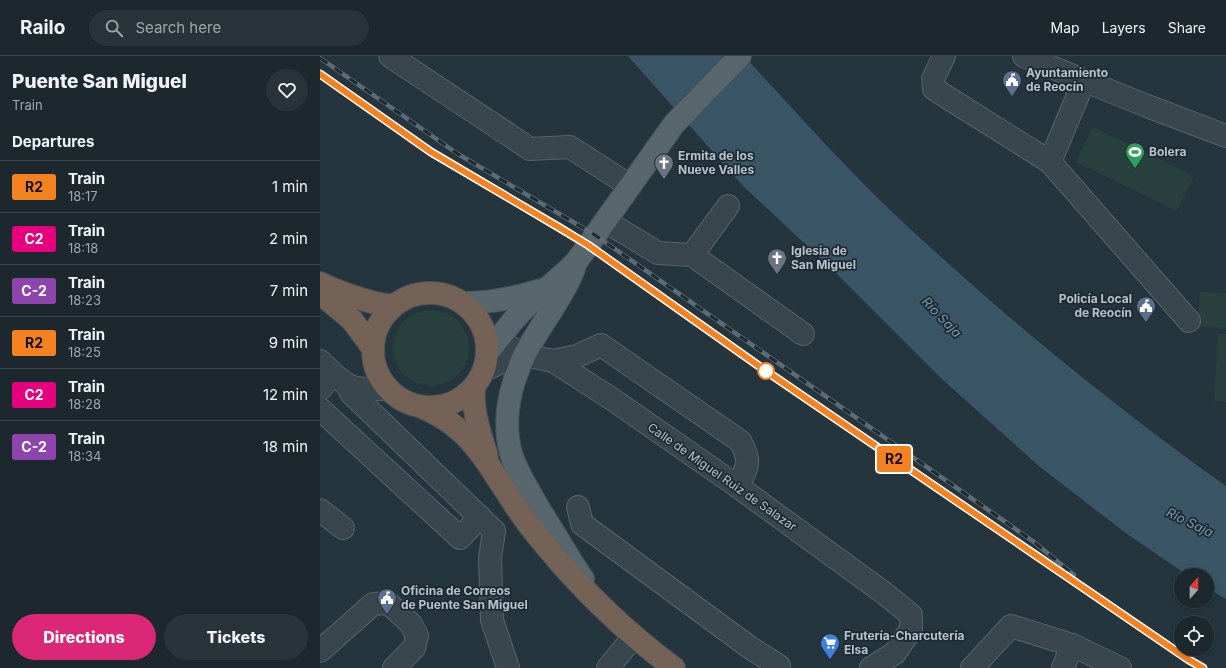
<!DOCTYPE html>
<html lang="en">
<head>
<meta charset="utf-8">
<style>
  :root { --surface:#1c282e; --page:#29343a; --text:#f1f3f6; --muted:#a0a6aa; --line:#3a444a; --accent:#db2777 }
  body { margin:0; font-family:Inter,sans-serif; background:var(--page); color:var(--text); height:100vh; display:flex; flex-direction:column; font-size:15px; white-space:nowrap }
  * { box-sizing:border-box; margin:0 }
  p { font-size:13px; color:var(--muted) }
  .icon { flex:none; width:22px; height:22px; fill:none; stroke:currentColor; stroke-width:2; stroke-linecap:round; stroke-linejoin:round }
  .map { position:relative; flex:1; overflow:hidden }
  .side { display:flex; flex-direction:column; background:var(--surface); width:320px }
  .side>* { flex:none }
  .badge { padding:0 8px; border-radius:3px; font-size:14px; line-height:26px }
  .needle { width:26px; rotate:21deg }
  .buttons { position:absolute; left:854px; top:512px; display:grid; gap:8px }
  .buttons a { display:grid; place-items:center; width:40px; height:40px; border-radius:50%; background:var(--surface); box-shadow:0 2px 6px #0003,0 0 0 1px var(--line); font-size:20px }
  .map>.badge { position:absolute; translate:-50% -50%; box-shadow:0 0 0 2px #fff }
  h2 { padding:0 12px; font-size:15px; line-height:36px }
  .round { display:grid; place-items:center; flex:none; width:42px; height:42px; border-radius:21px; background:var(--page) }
  .summary { display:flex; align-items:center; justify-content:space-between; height:68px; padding:0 12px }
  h1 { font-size:19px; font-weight:800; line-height:30px }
  .button { display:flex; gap:8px; margin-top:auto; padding:8px 12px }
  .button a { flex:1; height:46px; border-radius:24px; background:var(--accent); color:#fff; font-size:16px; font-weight:800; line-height:46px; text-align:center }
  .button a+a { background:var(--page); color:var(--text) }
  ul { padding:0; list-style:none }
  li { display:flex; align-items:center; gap:12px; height:52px; padding:0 12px; border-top:1px solid var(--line) }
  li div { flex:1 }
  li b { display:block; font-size:15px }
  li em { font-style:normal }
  li .badge { min-width:44px; font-weight:700; text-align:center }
  header { display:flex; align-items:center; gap:24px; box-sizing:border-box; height:56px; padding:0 20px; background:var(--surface); border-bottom:1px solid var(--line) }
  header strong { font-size:19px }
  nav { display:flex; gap:22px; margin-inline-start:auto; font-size:14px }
  .search { width:280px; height:36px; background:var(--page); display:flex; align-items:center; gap:10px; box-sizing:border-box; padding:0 14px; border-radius:22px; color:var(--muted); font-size:15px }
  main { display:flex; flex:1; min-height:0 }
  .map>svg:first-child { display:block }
  .green { fill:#28413e }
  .water { fill:#3a5565 }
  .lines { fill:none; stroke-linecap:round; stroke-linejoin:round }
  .street-casing { stroke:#57646c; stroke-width:24 }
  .primary-casing { stroke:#46525a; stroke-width:24 }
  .highway-casing { stroke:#445159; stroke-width:24 }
  .street { stroke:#39464e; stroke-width:22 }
  .primary { stroke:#58666e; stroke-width:22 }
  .highway { stroke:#746257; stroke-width:22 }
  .rail-casing { stroke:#5c6b75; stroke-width:4.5 }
  .rail { stroke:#1e2b33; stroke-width:3; stroke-dasharray:9; stroke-linecap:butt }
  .line-casing { stroke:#fff; stroke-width:9 }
  .line { stroke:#f58220; stroke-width:6 }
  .stop-dot { fill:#fff; stroke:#f58220; stroke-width:2 }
  .labels { text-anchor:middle; stroke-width:3.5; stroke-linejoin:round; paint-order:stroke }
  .poi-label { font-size:12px; font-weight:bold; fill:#b6c1c9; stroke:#1e2b33; text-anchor:start }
  .street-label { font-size:12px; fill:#b6c1c9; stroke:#1e2b33 }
  .water-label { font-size:13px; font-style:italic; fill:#7798ab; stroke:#1e2b33 }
</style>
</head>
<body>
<header>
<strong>Railo</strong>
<div class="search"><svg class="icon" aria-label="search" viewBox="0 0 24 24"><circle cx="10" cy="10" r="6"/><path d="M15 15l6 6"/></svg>Search here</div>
<nav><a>Map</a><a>Layers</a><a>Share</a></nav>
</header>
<main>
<section class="side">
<div class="summary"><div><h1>Puente San Miguel</h1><p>Train</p></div><a class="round"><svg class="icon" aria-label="heart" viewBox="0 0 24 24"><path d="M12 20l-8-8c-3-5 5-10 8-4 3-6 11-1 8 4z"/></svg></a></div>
<h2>Departures</h2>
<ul>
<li><span class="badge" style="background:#f58220;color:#111">R2</span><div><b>Train</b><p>18:17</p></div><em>1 min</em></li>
<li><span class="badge" style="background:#e6007e;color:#fff">C2</span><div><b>Train</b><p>18:18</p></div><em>2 min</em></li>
<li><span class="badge" style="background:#8e44ad;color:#fff">C-2</span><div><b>Train</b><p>18:23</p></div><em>7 min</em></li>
<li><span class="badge" style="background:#f58220;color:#111">R2</span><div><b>Train</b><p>18:25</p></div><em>9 min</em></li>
<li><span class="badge" style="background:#e6007e;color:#fff">C2</span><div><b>Train</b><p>18:28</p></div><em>12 min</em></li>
<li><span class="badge" style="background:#8e44ad;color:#fff">C-2</span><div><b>Train</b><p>18:34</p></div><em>18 min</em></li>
</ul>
<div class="button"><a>Directions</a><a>Tickets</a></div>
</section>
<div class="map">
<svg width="906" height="612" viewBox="0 0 906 612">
  <rect width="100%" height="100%" fill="#25353e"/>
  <g class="green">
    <polygon points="773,71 874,120 857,155 756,106"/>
    <polygon points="880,236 906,237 906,272 878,270"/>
    <circle cx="111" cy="292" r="38"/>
    <polygon points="898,278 906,278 906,346 894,345"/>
  </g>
  <path class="water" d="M308 0H424C477 57 529 116 586 169 687 263 794 350 906 430V543L887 532V519H867L807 478 720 411 623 324 516 217 423 130Z"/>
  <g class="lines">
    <g class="street-casing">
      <g id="street">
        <polyline points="70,0 210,93 250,91 310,130"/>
        <polyline points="624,0 613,23 614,33 730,106 869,265"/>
        <polyline points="704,0 827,50 906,80"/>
        <polyline points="730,106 764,25"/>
        <polyline points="285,165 338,197 372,199 408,150"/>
        <polyline points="372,199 483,278"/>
        <polyline points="165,278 205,299 233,305 292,343 417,430 564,537 591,559 591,573 575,597 551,612"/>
        <path d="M0 305C27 331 29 335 67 333"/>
        <path d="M233 305 257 300 281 289 420 385C432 406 428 411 417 430"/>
        <polyline points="163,315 183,305 205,299"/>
        <polyline points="27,329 31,337 174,475 170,502 172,564 188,612"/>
        <polyline points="0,333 13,318"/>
        <polyline points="0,353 140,482 160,461"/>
        <polyline points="258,451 262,468 432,593 459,610 457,612"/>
        <polyline points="0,454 23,472"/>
        <polyline points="752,589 800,612"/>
        <polyline points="0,595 53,548 68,547 91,568 97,580 94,592 74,612"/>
        <polyline points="288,612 314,580"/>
        <polyline points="652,612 691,570 752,589 743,612"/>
      </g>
    </g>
    <g class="primary-casing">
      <g id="primary">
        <path d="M254 213C242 244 219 270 204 300 190 330 182 364 191 397 196 416 211 438 221 456 235 478 248 501 263 523"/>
        <path d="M143 247C170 247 195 242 221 234"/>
        <path d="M167 297C180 282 191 265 205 252 222 235 241 222 257 205L354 68 420 0"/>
      </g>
    </g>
    <g class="highway-casing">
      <g id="highway">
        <path d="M0 227C14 234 62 253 75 248"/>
        <circle cx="110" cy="294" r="57"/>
        <polyline points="0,237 32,264 52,291"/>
        <path d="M154 331C152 355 160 377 167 400"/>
        <path d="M102 351C115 357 127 363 138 373 160 392 175 419 191 443 201 459 213 475 225 489 263 535 307 577 354 612"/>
      </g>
    </g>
    <use href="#street" class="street"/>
    <use href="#primary" class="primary"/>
    <use href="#highway" class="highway"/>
    <g class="rail-casing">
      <g id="rail">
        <polyline points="0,2 138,98 275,179 714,486 754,519"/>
        <polyline points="0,18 111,96 240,172 268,189 446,315 869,604 883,612"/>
      </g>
    </g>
    <use href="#rail" class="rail"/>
  </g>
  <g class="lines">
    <g class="line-casing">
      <polyline id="line" points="0,18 111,96 240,172 268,189 446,315 869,604 883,612"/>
    </g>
    <use href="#line" class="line"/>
  </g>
  <defs>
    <g id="civic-pin" transform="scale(1)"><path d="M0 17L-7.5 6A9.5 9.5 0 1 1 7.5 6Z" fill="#5c6f8a" stroke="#1e2b33"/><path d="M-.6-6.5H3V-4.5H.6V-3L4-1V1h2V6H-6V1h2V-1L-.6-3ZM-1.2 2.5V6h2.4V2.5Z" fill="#fff"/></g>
    <g id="stadium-pin" transform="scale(1)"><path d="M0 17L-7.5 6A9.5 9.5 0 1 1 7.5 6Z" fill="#2e9e5b" stroke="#1e2b33"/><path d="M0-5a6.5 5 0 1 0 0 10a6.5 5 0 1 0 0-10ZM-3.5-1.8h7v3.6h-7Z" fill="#fff"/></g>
    <g id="church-pin" transform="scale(1)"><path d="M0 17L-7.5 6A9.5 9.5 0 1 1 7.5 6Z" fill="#6b7280" stroke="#1e2b33"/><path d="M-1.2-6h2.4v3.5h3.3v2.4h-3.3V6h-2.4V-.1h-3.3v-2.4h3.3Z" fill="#fff"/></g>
    <g id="supermarket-pin" transform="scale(1)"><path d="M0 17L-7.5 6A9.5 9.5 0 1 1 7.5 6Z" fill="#3f7fe0" stroke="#1e2b33"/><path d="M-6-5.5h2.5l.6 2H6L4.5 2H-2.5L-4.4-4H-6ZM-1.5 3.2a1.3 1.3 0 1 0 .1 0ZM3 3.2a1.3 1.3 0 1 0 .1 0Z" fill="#fff"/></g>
  </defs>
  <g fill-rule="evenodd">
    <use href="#civic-pin" x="692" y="24"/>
    <use href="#stadium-pin" x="815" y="96"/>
    <use href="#church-pin" x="344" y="107"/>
    <use href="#church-pin" x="457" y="202"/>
    <use href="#civic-pin" x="826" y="250"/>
    <use href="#civic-pin" x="67" y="542"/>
    <use href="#supermarket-pin" x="510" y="587"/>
  </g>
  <circle class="stop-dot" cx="446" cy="315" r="8"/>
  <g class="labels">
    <g class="poi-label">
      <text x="706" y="21">Ayuntamiento<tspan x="706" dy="14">de Reocín</tspan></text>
      <text x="829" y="100">Bolera</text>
      <text x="358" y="104">Ermita de los<tspan x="358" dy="14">Nueve Valles</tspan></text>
      <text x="471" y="199">Iglesia de<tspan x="471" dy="14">San Miguel</tspan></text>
      <text x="812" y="247" text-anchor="end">Policía Local<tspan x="812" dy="14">de Reocín</tspan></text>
      <text x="81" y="539">Oficina de Correos<tspan x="81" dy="14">de Puente San Miguel</tspan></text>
      <text x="524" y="584">Frutería-Charcutería<tspan x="524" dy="14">Elsa</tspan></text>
    </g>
    <g class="street-label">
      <text transform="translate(402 421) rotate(35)" y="4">Calle de Miguel Ruiz de Salazar</text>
    </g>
    <g class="water-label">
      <text transform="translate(622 261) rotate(46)" y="5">Río Saja</text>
      <text transform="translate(870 466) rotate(26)" y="5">Río Saja</text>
    </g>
  </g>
</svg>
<div class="buttons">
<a><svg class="needle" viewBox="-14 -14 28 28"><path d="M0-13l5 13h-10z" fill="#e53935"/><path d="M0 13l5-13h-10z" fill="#a0a6aa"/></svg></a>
<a><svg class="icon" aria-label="locate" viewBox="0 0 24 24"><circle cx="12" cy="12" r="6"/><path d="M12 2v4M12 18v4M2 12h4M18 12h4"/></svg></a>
</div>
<b class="badge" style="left:574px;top:403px;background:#f58220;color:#111">R2</b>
</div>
</main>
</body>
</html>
